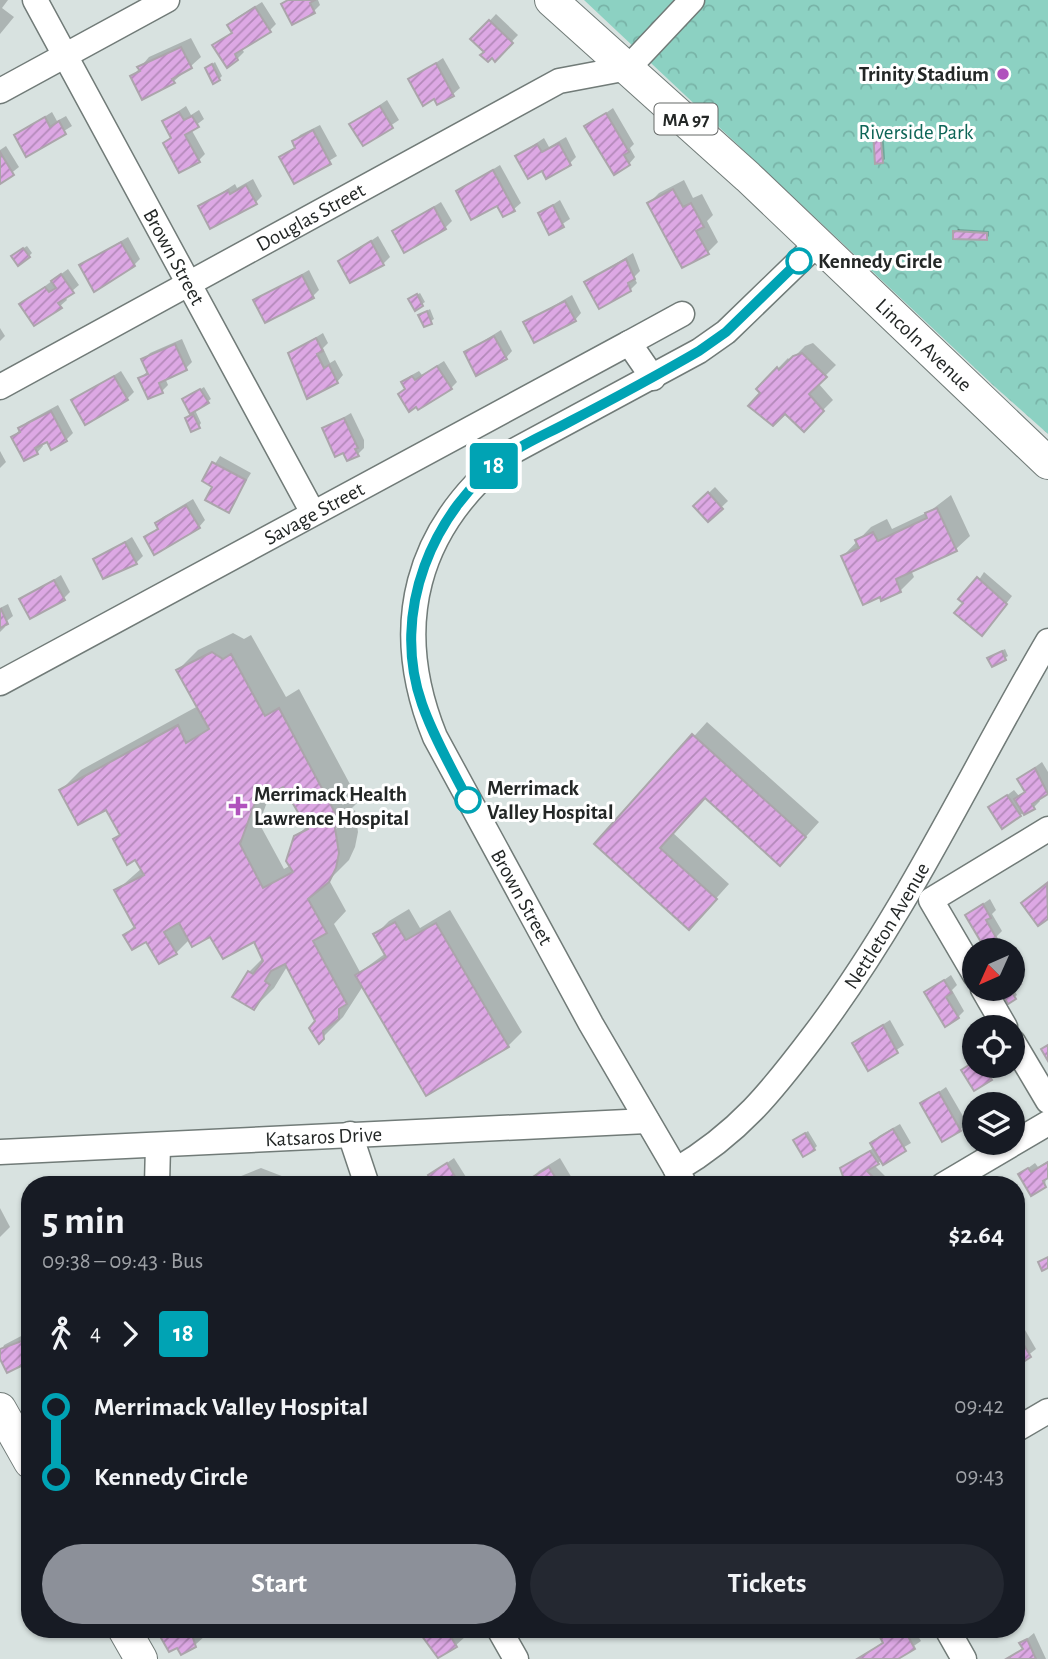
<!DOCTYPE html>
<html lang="en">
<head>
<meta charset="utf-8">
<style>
  :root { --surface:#171b24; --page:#242831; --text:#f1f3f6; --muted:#9ea1a6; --accent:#8c9099 }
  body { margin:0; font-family:"Alegreya Sans",sans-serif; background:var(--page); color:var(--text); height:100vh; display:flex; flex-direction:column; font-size:26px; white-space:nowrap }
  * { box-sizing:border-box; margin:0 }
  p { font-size:23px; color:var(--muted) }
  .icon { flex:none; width:38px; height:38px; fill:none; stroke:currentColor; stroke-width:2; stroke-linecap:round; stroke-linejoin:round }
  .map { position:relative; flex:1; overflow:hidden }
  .details { position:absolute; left:21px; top:1176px; width:1004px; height:462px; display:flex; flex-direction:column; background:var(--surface); border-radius:28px; box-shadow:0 2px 5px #0004 }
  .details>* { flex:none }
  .badge { padding:0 14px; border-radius:5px; font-size:24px; line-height:46px }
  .needle { width:46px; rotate:225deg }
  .tools { position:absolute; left:962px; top:938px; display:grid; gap:14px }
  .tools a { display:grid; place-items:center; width:63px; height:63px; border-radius:50%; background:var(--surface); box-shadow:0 2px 5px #0004; font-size:35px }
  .map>.badge { position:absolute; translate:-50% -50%; box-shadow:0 0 0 4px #fff }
  .legs { display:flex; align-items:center; gap:10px; height:77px; padding:0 21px; font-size:23px }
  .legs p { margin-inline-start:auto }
  .head { display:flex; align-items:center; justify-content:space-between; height:119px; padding:0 21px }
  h1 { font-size:38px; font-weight:700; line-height:52px }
  .primary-button { display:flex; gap:14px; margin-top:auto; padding:14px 21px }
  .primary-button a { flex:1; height:80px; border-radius:42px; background:var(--accent); color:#fff; font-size:28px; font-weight:700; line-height:80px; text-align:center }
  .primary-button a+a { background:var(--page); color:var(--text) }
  ul { padding:0 21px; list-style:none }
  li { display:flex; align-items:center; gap:24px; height:70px; font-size:26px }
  li i { display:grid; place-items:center; width:10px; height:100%; margin:0 9px; background:currentColor }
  li i::after { content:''; width:18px; height:18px; margin:-9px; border:5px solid; border-radius:50%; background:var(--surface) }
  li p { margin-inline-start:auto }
  li:first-child i { background:linear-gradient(#0000 50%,currentColor 0) }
  li:last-child i { background:linear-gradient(currentColor 50%,#0000 0) }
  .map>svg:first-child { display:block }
  .forest { fill:url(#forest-crowns) }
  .shadow { fill:#0003; fill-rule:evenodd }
  .building { fill:url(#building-hatch); stroke:#aba5ab; stroke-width:2; fill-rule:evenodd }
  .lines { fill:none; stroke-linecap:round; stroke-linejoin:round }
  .minor-casing { stroke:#717b78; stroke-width:27 }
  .major-casing { stroke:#717b78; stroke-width:34 }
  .minor { stroke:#fff; stroke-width:24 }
  .major { stroke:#fff; stroke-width:32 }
  .line-1-casing { stroke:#fff; stroke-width:16 }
  .line-1 { stroke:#00a3b4; stroke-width:10 }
  .poi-dot { fill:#b052bd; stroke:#fff; stroke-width:2.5 }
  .stop-1-dot { fill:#fff; stroke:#00a3b4; stroke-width:3.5 }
  .labels { text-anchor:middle; stroke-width:6; stroke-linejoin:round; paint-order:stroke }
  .shield { fill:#fff; stroke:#656867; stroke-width:2 }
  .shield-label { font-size:19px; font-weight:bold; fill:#232726 }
  .poi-label { font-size:21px; font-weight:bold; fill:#232726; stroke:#fff; text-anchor:end }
  .park-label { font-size:21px; fill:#0e6557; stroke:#fff }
  .street-label { font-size:21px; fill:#232726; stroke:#fff }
  .stop-label { font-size:21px; font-weight:bold; fill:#232726; stroke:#fff; text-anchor:start }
</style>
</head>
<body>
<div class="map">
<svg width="1048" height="1659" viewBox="0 0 1048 1659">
  <defs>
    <pattern id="forest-crowns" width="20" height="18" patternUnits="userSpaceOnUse" patternTransform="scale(1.75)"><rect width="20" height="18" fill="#8cd1c2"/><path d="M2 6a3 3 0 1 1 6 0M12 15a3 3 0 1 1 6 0" fill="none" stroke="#78b3a7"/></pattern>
    <pattern id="building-hatch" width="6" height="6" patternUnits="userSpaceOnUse" patternTransform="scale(1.75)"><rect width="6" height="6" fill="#dda8e4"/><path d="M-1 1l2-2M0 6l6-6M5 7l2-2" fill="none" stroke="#b389b9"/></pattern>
  </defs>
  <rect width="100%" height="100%" fill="#d8e2e0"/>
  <polygon class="forest" points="584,0 1048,0 1048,434 994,386"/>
  <g class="shadow">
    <polygon points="0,0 8,0 2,8 14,17 0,34"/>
    <polygon points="287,0 318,0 320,5 314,11 283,4"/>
    <polygon points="262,2 276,24 270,30 241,48 244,52 237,59 215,45 233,31 229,25 236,18"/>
    <polygon points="496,14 518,35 495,59 473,39"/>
    <polygon points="191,38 201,57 173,82 132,77 149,57"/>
    <polygon points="443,58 460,88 453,94 435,97 410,80"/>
    <polygon points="215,62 222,76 219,79 207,68"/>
    <polygon points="387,100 399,120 363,144 352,124"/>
    <polygon points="186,106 191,115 199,110 204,119 191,129 205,154 198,161 165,143 172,136 164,121"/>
    <polygon points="613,108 634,144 630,148 635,157 629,164 586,127"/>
    <polygon points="52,112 57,121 66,116 72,126 27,154 16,135"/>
    <polygon points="320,125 337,156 294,182 281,157 296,146 294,142 300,135"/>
    <polygon points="877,128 883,128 885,159 882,162 874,131"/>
    <polygon points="566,137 576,157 570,163 542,169 517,156 544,138 549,147"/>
    <polygon points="6,146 19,167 0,182 0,150"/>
    <polygon points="500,165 521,203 514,209 458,191"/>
    <polygon points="253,179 262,196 256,202 200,207 235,184 237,188"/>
    <polygon points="684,180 693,198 702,194 713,215 707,221 718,242 708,252 649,203 659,193"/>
    <polygon points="560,200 570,219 550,232 540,213"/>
    <polygon points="441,202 452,221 445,228 394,231"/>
    <polygon points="958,229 989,231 989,236 986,239 955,232"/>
    <polygon points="378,236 390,257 383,264 340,262"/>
    <polygon points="128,237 140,259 134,265 81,265"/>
    <polygon points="27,246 32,253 29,256 16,253"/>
    <polygon points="633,253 640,271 634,277 637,283 630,290 586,282"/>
    <polygon points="68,269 79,285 65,297 67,300 60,306 21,304"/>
    <polygon points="309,270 319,290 313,296 255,301"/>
    <polygon points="420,293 425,302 416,308 413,297"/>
    <polygon points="572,295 581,313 575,320 526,322"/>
    <polygon points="430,309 434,319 425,325 420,315"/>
    <polygon points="0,328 5,336 0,341"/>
    <polygon points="501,330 512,351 506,358 466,352"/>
    <polygon points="323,333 328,343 323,348 330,363 335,360 343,375 337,382 290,353"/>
    <polygon points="182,339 192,362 186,368 165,378 168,385 162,391 140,378 147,372 143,360 150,353"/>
    <polygon points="813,343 836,365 818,383 833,400 804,429 758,389 788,358 790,361 805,346"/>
    <polygon points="444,361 457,382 451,388 400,394 406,388 403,382 410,376 419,371 422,375"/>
    <polygon points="121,371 134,392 127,399 73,401"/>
    <polygon points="204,387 211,399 195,410 201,423 199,426 187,418 192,414 184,400"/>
    <polygon points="58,405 73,433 66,440 47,439 41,443 43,446 37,453 13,437 27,422"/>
    <polygon points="351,413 364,440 364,448 358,454 324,429"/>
    <polygon points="0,451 6,462 0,468"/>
    <polygon points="220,456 251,473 228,511 214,486 204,481"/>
    <polygon points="715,487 728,501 708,520 695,506"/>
    <polygon points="951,495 970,536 956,549 911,570 914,577 900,591 843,556 871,527 887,519 892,529 930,511"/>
    <polygon points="193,499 205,520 199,527 146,537 159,527 157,523 163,517"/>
    <polygon points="132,537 143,556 136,563 95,560"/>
    <polygon points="984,572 1012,596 988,628 965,602"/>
    <polygon points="61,575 70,592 64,598 22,600"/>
    <polygon points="8,604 13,616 3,624 5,627 0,632 0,608"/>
    <path d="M233 633 244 639 251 635 286 697 299 689 359 801 327 833 330 835 355 810 358 832 355 847 349 860 329 880 346 911 334 924 360 972 386 953 375 935 389 921 409 909 420 928 450 910 522 1032 508 1046 363 986 343 1017 319 1041 317 1021 288 965 274 988 254 1008 249 972 263 958 254 940 210 935 190 939 176 953 147 940 125 935 135 925 116 891 142 868 136 858 115 839 121 833 106 807 61 790 81 770 198 706 178 670 198 650ZM284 784 307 826 296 837 291 865 284 869 259 823 271 792Z"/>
    <polygon points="1005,649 1008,656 1005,658 992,656"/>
    <polygon points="707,722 819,822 794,850 706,796 673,833 729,884 702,914 596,844"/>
    <polygon points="1042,762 1048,772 1048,792 1038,798 1040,801 1034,807 1020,815 990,808 1014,790 1019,796 1026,790 1019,779"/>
    <polygon points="990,899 996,910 992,914 1002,931 996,937 967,915"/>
    <polygon points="1018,973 1023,980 1020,983 1013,977"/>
    <polygon points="951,975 957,985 952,990 964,1011 958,1017 927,992"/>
    <polygon points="1013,988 1017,995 1009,1001 1001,989"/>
    <polygon points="890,1020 904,1045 869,1068 854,1043"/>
    <polygon points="975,1060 975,1066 994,1066 998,1072 975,1089 963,1070"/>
    <polygon points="946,1087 967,1123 960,1130 922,1104"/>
    <polygon points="900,1124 911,1143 874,1165 886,1177 881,1182 883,1185 848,1185 842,1169 875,1147 873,1143 879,1136"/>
    <polygon points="808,1131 817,1146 814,1149 798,1138"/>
    <polygon points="454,1158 471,1185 436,1185 430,1175"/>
    <polygon points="560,1158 576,1185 531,1185 529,1181 539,1171"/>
    <polygon points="1048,1161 1045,1186 1020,1174 1035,1163 1038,1167"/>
    <polygon points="261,1168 305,1185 219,1185"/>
    <polygon points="0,1208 10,1227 0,1237"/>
    <polygon points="1025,1330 1036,1349 1017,1364 1017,1335"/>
    <polygon points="25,1334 30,1336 30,1357 24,1363 0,1355 4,1345"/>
    <polygon points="1017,1594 1022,1603 1017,1608"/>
    <polygon points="173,1629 203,1629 206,1635 195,1645 178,1645"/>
    <polygon points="424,1629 462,1629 466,1636 455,1646"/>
    <polygon points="884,1629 914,1629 921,1641 895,1659 859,1659 884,1641"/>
    <polygon points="1034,1633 1046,1659 1007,1659 1024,1647 1022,1643"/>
  </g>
  <g class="building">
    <polygon points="288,0 315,0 310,3 315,13 292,25 281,4"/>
    <polygon points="255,7 271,32 235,54 238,60 227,68 212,45 232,33 227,25"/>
    <polygon points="489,20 513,43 495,62 492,58 488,62 480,55 484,52 470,39"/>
    <polygon points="181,47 192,68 172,79 175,83 142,100 130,76 140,71 137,67"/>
    <polygon points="436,63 454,96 437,105 434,99 423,106 408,79"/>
    <polygon points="212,64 220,80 213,84 205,68"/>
    <polygon points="380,106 393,128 363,146 349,124"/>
    <polygon points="179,112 184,120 192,116 199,127 185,135 200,162 179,173 163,143 171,138 162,121"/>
    <polygon points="606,113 629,152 624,155 630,165 614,175 584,126"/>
    <polygon points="45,117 50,127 59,121 66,134 26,157 14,135"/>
    <polygon points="313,130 331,164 294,184 279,157 295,148 292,141"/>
    <polygon points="880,130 883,163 875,164 873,131"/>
    <polygon points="559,143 571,165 546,179 542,171 528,179 515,156 537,144 542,152"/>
    <polygon points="0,152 14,175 0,184"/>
    <polygon points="493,170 515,211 503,217 497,206 471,220 456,191"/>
    <polygon points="246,185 257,204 210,229 198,206 228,190 230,194"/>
    <polygon points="673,189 683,207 691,203 704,227 696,231 709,254 682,268 647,203"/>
    <polygon points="553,205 564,227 549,235 538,213"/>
    <polygon points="434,207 446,229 404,253 392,231"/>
    <polygon points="953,231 987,233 987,240 953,239"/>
    <polygon points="371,241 384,265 350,283 338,261"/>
    <polygon points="121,242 135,266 94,292 79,265"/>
    <polygon points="23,248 30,257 18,266 11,256"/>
    <polygon points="626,259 635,279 628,283 631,291 599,309 584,282"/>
    <polygon points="61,274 74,293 58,303 62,308 34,326 19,304 45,287 49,292 56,288 51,281"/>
    <polygon points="302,275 314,298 265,323 253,300"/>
    <polygon points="417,294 423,306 415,311 408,299"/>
    <polygon points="565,301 576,321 534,343 523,322"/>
    <polygon points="427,311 432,324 424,327 418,315"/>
    <polygon points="494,336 507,359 476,376 464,352"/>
    <polygon points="316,338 323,351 317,354 324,368 329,365 338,383 307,399 288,353"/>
    <polygon points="175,344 187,370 159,383 163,393 148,399 138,378 148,374 141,359"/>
    <polygon points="802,353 827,377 809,394 824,411 804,432 785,414 773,426 748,406 760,393 756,389 777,367 779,370 793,356"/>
    <polygon points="437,366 452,389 418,410 416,407 409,412 398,394 405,389 401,382 412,376 415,380"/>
    <polygon points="114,376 128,400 85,425 71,400"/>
    <polygon points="200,389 209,403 190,414 182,399"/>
    <polygon points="51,411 67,441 51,450 47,442 35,448 38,454 24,461 11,437 20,432 18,428"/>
    <polygon points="193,414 200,428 191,432 185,418"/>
    <polygon points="344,418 358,448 355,449 359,456 347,461 343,453 335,457 322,428"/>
    <polygon points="212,462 246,480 229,513 205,500 212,487 202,481"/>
    <polygon points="708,492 723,509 708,522 693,506"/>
    <polygon points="186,505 200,528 154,555 144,537 158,529 155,523"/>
    <polygon points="937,508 957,551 896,579 901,592 881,601 880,597 863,605 841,556 859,548 855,540 873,532 878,541 927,518 925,513"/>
    <polygon points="125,542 137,564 103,579 93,559"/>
    <polygon points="977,577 1007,604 982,636 954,613 963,603 958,599"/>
    <polygon points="54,580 65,600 30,619 19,599"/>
    <polygon points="1,609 8,624 0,628 0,610"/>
    <polygon points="1002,651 1006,660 992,667 987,658"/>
    <path d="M212 652 223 659 231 654 265 716 279 708 340 822 335 828 339 853 336 868 329 882 308 899 327 933 313 941 347 1004 339 1009V1019L323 1031 324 1039 319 1044 309 1028 315 1021 285 964 271 971 265 981 270 985 254 1010 232 997 248 971 253 974 263 961 254 942 223 959 210 937 192 947 179 923 164 932 177 954 159 964 146 942 132 950 123 935 135 928 114 890 144 875 135 860 127 865 113 839 120 835 106 810 78 825 59 790 178 725 186 743 209 729 176 670ZM283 787 308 829 294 836 286 861 293 872 263 888 240 844 255 803Z"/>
    <polygon points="692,734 806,837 780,866 705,798 660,848 717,899 689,930 594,844"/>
    <polygon points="1035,768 1048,794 1032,804 1035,809 1024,815 1014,799 1025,792 1017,779"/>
    <polygon points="1007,795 1021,816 1002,829 988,807"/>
    <polygon points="1047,883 1048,919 1038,926 1021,903"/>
    <polygon points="983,904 991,918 986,920 997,939 984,947 965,915"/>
    <polygon points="395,922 406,940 436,923 509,1047 426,1096 355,975 386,957 373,934"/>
    <polygon points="1015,974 1021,984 1012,990 1013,975"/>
    <polygon points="944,980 952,993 946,997 959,1018 945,1027 924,992"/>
    <polygon points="999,989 1010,989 1016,999 1008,1004"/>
    <polygon points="883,1025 898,1053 868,1071 852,1043"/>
    <polygon points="1048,1045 1048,1061 1041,1049"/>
    <polygon points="975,1061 975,1066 983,1066 992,1080 974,1091 961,1070"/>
    <polygon points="939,1092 961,1131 942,1142 920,1103"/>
    <polygon points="893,1129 906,1151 883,1165 870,1143"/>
    <polygon points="805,1133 815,1150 803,1157 793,1140"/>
    <polygon points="870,1151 879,1164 867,1171 881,1185 846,1185 840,1168"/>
    <polygon points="1048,1162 1048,1178 1043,1181 1046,1187 1031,1196 1018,1174 1028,1168 1031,1172"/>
    <polygon points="447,1163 460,1185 434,1185 428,1175"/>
    <polygon points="549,1167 560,1185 529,1185 526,1181"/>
    <polygon points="249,1178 268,1185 229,1185 239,1180"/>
    <polygon points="1048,1257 1048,1268 1042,1271 1038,1262"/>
    <polygon points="1018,1335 1031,1357 1017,1366 1017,1336"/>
    <polygon points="30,1338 30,1354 23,1361 25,1364 7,1373 0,1359 0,1349"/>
    <polygon points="172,1629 190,1629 196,1647 181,1655 177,1648 169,1652 161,1638"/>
    <polygon points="424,1629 446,1629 457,1647 438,1658 419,1632"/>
    <polygon points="884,1629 904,1629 915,1649 898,1659 857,1659 883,1643 878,1633"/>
    <polygon points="1027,1639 1036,1659 1006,1659 1023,1649 1019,1643"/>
  </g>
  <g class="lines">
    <g class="minor-casing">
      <g id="minor">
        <path id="s1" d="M35 0 313 513"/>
        <polyline points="0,91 167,0"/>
        <polyline points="629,343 682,314"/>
        <path id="s2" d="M0 387 559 81 628 68 692 0"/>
        <path id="s3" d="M0 683 629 343 653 378"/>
        <polyline points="975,975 931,900 1048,829"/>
        <polyline points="983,989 1005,1027"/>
        <polyline points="1013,1042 1048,1101"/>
        <polyline points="350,1134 367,1185"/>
        <path id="s4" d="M0 1152 647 1121"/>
        <path id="s5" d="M676 1170C739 1133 772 1091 815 1034 907 912 971 772 1048 641"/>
        <polyline points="157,1185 158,1145"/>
        <path d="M685 1185 591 1024 435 737C390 626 415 528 510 453L699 351 726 332 818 243"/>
        <polyline points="943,1185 1048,1123"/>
        <polyline points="1017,1429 1048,1411"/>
        <polyline points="499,1629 516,1659"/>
        <polyline points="947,1629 964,1659"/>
      </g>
    </g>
    <g class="major-casing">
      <g id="major">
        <path id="s6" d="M551 0 748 177 1048 463"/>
        <polyline points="0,1409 30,1462"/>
        <polyline points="124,1629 141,1659"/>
      </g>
    </g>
    <use href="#minor" class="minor"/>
    <use href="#major" class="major"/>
  </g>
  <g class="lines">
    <g class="line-1-casing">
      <path id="line-1" d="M468 800C452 769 434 738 422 704 390 613 432 510 508 455 526 442 549 433 569 422 613 399 656 376 699 351L726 332 799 261"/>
    </g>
    <use href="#line-1" class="line-1"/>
  </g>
  <g class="poi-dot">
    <circle cx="1003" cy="74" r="7"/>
    <path d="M234.5 795.5h7v7h7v7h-7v7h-7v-7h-7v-7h7z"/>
  </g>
  <g class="stop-1-dot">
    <circle cx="799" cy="261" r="12"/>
    <circle cx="468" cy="800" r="12"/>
  </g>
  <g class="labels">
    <rect class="shield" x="654.5" y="103.5" width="63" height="31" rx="5"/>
    <g class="shield-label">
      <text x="686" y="126">MA 97</text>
    </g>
    <g class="poi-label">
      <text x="989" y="81">Trinity Stadium</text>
      <text x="254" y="801" text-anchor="start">Merrimack Health<tspan x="254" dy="24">Lawrence Hospital</tspan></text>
    </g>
    <g class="park-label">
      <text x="916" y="139">Riverside Park</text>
    </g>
    <g class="street-label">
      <text dy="7" stroke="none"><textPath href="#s2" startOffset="354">Douglas Street</textPath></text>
      <text dy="7" stroke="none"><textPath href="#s1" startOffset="292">Brown Street</textPath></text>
      <text dy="7" stroke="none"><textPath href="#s6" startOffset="508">Lincoln Avenue</textPath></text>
      <text dy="7" stroke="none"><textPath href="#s3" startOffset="357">Savage Street</textPath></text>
      <text transform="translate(522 897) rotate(61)" y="7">Brown Street</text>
      <text dy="7" stroke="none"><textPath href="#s5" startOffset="326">Nettleton Avenue</textPath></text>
      <text dy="7" stroke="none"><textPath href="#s4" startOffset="324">Katsaros Drive</textPath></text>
    </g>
    <g class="stop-label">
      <text x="818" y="268">Kennedy Circle</text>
      <text x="487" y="795">Merrimack<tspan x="487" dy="24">Valley Hospital</tspan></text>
    </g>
  </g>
</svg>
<div class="tools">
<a><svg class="needle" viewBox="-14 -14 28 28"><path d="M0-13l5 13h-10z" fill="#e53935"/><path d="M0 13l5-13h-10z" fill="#9ea1a6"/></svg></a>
<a><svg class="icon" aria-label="locate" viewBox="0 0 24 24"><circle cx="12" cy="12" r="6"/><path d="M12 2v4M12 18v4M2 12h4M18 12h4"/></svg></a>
<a><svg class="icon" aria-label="layers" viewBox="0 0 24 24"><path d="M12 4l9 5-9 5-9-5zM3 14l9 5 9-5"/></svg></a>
</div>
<b class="badge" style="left:494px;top:466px;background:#00a3b4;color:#fff">18</b>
<section class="details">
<div class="head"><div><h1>5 min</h1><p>09:38 – 09:43 · Bus</p></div><b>$2.64</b></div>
<div class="legs"><svg class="icon" aria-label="walk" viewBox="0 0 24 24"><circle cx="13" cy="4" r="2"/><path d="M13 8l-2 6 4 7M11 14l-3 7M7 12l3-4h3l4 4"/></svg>4<svg class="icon" aria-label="forward" viewBox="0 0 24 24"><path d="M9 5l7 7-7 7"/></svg><b class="badge" style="background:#00a3b4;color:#fff">18</b></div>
<ul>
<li><i style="color:#00a3b4"></i><b>Merrimack Valley Hospital</b><p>09:42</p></li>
<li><i style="color:#00a3b4"></i><b>Kennedy Circle</b><p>09:43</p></li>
</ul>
<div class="primary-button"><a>Start</a><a>Tickets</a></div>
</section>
</div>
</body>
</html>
